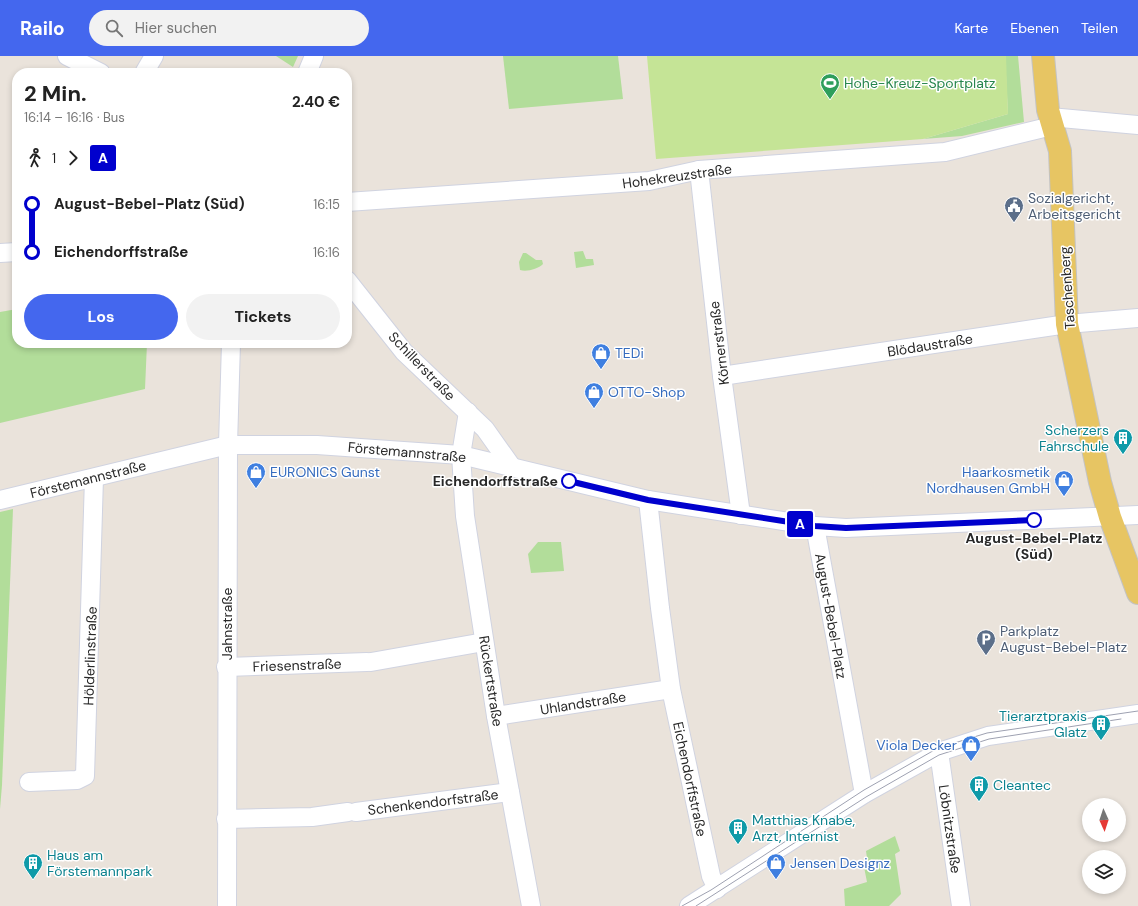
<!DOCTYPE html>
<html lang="de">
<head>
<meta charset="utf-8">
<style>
  :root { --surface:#fff; --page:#f2f2f2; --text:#222; --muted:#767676; --accent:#4467ee }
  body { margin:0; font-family:"DM Sans",sans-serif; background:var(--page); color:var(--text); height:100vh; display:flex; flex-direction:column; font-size:15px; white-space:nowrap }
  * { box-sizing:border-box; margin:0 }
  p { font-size:13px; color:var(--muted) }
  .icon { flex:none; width:22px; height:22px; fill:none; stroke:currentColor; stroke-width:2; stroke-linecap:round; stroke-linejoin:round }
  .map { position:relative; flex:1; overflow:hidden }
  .side { position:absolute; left:12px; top:12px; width:340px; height:280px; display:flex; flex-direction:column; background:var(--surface); border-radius:16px; box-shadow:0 2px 6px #0003 }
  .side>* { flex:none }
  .badge { padding:0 8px; border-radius:3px; font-size:14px; line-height:26px }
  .needle { width:26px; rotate:177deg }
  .controls { position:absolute; left:1082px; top:742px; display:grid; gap:8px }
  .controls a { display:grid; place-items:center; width:44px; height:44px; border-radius:50%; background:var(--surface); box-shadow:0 2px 6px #0003; font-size:20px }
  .map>.badge { position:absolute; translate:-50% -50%; box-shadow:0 0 0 2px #fff }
  .legs { display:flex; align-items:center; gap:6px; height:44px; padding:0 12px; font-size:13px }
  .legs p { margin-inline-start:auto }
  .head { display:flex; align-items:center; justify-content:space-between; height:68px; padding:0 12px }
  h1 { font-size:22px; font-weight:700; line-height:30px }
  .action { display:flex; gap:8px; margin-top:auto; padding:8px 12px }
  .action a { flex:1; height:46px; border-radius:24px; background:var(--accent); color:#fff; font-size:16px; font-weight:700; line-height:46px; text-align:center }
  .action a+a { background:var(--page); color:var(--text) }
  ul { padding:0 12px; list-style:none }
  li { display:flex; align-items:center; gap:14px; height:48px; font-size:15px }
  li i { display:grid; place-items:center; width:6px; height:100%; margin:0 5px; background:currentColor }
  li i::after { content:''; width:10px; height:10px; margin:-5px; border:3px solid; border-radius:50%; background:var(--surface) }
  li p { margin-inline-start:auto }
  li:first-child i { background:linear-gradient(#0000 50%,currentColor 0) }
  li:last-child i { background:linear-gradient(currentColor 50%,#0000 0) }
  header { display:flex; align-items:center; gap:24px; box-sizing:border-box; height:56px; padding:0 20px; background:var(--accent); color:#fff }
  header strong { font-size:19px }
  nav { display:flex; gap:22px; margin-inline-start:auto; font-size:14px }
  .search { width:280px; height:36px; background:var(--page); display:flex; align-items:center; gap:10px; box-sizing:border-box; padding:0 14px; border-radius:22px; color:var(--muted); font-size:15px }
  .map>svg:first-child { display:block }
  .green { fill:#b2dd9a }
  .pitch { fill:#c5e496 }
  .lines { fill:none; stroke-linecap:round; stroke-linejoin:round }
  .minor-casing { stroke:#d0d3e0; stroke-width:20 }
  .major-casing { stroke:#c3c3c3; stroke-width:24 }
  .minor { stroke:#fff; stroke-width:18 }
  .major { stroke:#e7c563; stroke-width:22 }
  .tram { stroke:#9ea1b1; stroke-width:1 }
  .line-1-casing { stroke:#fff; stroke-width:9 }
  .line-1 { stroke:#0000cd; stroke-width:6 }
  .stop-1-dot { fill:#fff; stroke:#0000cd; stroke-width:2 }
  .labels { text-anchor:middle; stroke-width:3; stroke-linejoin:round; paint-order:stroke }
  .leisure-label { font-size:14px; fill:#27864d; stroke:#fff; text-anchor:start }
  .street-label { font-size:14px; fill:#282828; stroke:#fff }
  .service-label { font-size:14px; fill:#4e5e75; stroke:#fff; text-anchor:start }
  .shop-label { font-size:14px; fill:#366cbe; stroke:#fff; text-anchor:start }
  .culture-label { font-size:14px; fill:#0d838f; stroke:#fff; text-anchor:start }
  .stop-label { font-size:14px; font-weight:bold; fill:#282828; stroke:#fff; text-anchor:end }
</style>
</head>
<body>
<header>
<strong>Railo</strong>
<div class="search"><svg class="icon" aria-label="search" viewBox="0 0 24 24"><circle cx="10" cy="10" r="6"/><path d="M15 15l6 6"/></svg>Hier suchen</div>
<nav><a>Karte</a><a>Ebenen</a><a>Teilen</a></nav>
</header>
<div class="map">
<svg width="1138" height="850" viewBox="0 0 1138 850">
  <rect width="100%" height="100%" fill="#eae3db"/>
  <g class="green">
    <polygon points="276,0 298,0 293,11"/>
    <polygon points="503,0 618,0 623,43 509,53"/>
    <polygon points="1005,0 1018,0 1024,66 962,80 923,83 1008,58"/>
    <polygon points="583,195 586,203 593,203 594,209 576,212 574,196"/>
    <path d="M523 197H526L536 204H542L543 208C538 213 527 216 520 214L519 206Z"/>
    <polygon points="17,253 17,287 147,287 145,333 0,367 0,256"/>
    <polygon points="13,453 2,729 0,753 0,456"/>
    <polygon points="538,486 561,486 564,515 531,517 528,498"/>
    <polygon points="895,780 900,795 895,798 901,838 889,850 845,850 844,833 867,826 864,811 868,809 866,795"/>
  </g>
  <polygon class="pitch" points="647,0 1006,0 1008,58 923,83 656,103"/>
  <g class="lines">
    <g class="minor-casing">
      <g id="minor">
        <polyline points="67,0 101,17"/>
        <polyline points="144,17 154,0"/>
        <polyline points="307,17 314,0"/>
        <polyline points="1050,61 1138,69"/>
        <polyline points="699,114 722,320 741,459"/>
        <polyline points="347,146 649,125 699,114 945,96 1052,70"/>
        <polyline points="0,197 17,196"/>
        <polyline points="347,224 404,296 485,373 512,411"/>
        <polyline points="722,320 1067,268 1138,262"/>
        <polyline points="468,356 461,399 465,460 496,660 531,850"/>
        <polyline points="0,444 228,389 317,389 461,399 648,444 815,470 846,472 1138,459"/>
        <polyline points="648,444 660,552 671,633 711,820 717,833"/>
        <polyline points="815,470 864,738"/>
        <polyline points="371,606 484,586"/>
        <polyline points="226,611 367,606"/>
        <polyline points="496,660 671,633"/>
        <polyline points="939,696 961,850"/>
        <polyline points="29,726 77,724 85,720 94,422"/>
        <polyline points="356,756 510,736"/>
        <polyline points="226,763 312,761 348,756"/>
        <polyline points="227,850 228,389 231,287"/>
        <polyline points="689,850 864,738 939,696 988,680 1138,658"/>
      </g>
    </g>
    <g class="major-casing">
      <polyline id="major" points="1043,0 1048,54 1060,95 1067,268 1100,426 1110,461 1138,537"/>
    </g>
    <use href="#minor" class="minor"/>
    <use href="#major" class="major"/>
    <g class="tram">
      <polyline points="682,850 711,834 864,734 938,692 987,677 1138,655"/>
      <polyline points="696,850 866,741 939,699 989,683 1121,663"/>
    </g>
  </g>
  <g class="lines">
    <g class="line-1-casing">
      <polyline id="line-1" points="569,425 648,444 815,470 846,472 1034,464"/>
    </g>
    <use href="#line-1" class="line-1"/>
  </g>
  <defs>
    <g id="stadium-pin" transform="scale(1)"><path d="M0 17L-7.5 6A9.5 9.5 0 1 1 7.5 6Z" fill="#2e9e5b" stroke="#fff"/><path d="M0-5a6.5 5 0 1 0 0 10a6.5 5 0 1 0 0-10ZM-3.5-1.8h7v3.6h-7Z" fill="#fff"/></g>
    <g id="civic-pin" transform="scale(1)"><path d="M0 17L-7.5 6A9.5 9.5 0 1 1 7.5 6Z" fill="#5c6f8a" stroke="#fff"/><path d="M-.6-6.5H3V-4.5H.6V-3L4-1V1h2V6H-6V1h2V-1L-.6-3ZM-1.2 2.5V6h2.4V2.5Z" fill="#fff"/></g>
    <g id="shop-pin" transform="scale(1)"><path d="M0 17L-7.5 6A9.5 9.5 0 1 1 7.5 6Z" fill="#3f7fe0" stroke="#fff"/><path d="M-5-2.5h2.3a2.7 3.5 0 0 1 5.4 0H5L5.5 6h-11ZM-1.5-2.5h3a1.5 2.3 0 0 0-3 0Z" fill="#fff"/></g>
    <g id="building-pin" transform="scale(1)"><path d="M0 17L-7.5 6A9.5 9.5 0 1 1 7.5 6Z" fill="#0f9aa8" stroke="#fff"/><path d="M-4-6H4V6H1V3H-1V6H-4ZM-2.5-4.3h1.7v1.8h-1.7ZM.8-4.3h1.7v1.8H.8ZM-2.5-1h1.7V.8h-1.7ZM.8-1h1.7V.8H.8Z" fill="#fff"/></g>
    <g id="parking-pin" transform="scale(1)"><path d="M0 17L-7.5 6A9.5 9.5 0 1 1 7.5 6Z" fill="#5c6f8a" stroke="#fff"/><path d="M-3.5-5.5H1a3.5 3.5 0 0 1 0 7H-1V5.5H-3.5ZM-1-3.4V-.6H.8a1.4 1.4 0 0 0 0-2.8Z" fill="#fff"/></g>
  </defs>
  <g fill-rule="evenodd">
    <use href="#stadium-pin" x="830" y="27"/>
    <use href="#civic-pin" x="1014" y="150"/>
    <use href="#shop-pin" x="601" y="297"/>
    <use href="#shop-pin" x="594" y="336"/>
    <use href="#building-pin" x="1123" y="382"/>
    <use href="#shop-pin" x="256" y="416"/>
    <use href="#shop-pin" x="1064" y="424"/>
    <use href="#parking-pin" x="986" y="583"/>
    <use href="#building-pin" x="1101" y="668"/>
    <use href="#shop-pin" x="971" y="689"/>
    <use href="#building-pin" x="979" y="729"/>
    <use href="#building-pin" x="738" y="772"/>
    <use href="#building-pin" x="33" y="807"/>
    <use href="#shop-pin" x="776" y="807"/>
  </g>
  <g class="stop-1-dot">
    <circle cx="569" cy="425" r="7"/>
    <circle cx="1034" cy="464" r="7"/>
  </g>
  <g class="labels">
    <g class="leisure-label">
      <text x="844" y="32">Hohe-Kreuz-Sportplatz</text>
    </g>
    <g class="street-label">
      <text transform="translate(677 120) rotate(-8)" y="5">Hohekreuzstraße</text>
      <text transform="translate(1067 232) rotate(-94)" y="5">Taschenberg</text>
      <text transform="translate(719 287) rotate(-97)" y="5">Körnerstraße</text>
      <text transform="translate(930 289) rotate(-9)" y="5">Blödaustraße</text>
      <text transform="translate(422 310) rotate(46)" y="5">Schillerstraße</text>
      <text transform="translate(407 396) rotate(5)" y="5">Förstemannstraße</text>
      <text transform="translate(88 423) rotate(-14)" y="5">Förstemannstraße</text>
      <text transform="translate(831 560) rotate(80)" y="5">August-Bebel-Platz</text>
      <text transform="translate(227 568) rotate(-90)" y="5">Jahnstraße</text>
      <text transform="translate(90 600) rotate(-88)" y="5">Hölderlinstraße</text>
      <text transform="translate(297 609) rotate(-2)" y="5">Friesenstraße</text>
      <text transform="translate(491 625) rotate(81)" y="5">Rückertstraße</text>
      <text transform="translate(583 647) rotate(-9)" y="5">Uhlandstraße</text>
      <text transform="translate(690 723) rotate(78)" y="5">Eichendorffstraße</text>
      <text transform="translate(433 746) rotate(-7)" y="5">Schenkendorfstraße</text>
      <text transform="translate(950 773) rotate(82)" y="5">Löbnitzstraße</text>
    </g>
    <g class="service-label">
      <text x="1028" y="147">Sozialgericht,<tspan x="1028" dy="16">Arbeitsgericht</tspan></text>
      <text x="1000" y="580">Parkplatz<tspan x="1000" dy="16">August-Bebel-Platz</tspan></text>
    </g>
    <g class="shop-label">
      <text x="615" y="302">TEDi</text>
      <text x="608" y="341">OTTO-Shop</text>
      <text x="270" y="421">EURONICS Gunst</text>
      <text x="1050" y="421" text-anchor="end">Haarkosmetik<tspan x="1050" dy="16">Nordhausen GmbH</tspan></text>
      <text x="957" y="694" text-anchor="end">Viola Decker</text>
      <text x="790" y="812">Jensen Designz</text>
    </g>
    <g class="culture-label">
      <text x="1109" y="379" text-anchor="end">Scherzers<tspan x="1109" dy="16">Fahrschule</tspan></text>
      <text x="1087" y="665" text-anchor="end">Tierarztpraxis<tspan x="1087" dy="16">Glatz</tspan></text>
      <text x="993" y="734">Cleantec</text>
      <text x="752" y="769">Matthias Knabe,<tspan x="752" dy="16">Arzt, Internist</tspan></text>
      <text x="47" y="804">Haus am<tspan x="47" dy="16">Förstemannpark</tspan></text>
    </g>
    <g class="stop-label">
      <text x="558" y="430">Eichendorffstraße</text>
      <text x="1034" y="487" text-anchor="middle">August-Bebel-Platz<tspan x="1034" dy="16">(Süd)</tspan></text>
    </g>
  </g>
</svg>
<div class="controls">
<a><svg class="needle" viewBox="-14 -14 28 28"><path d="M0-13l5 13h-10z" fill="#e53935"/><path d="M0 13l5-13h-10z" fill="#767676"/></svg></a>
<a><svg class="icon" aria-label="layers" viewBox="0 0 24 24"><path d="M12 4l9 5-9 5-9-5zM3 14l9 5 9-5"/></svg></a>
</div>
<b class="badge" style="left:800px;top:468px;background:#0000cd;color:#fff">A</b>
<section class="side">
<div class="head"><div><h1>2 Min.</h1><p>16:14 – 16:16 · Bus</p></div><b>2.40 €</b></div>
<div class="legs"><svg class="icon" aria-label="walk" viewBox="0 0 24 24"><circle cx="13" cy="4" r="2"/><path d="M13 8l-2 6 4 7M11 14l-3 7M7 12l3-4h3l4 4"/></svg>1<svg class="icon" aria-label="forward" viewBox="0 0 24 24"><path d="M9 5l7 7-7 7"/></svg><b class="badge" style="background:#0000cd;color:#fff">A</b></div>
<ul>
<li><i style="color:#0000cd"></i><b>August-Bebel-Platz (Süd)</b><p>16:15</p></li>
<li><i style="color:#0000cd"></i><b>Eichendorffstraße</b><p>16:16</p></li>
</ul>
<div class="action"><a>Los</a><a>Tickets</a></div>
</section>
</div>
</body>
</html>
